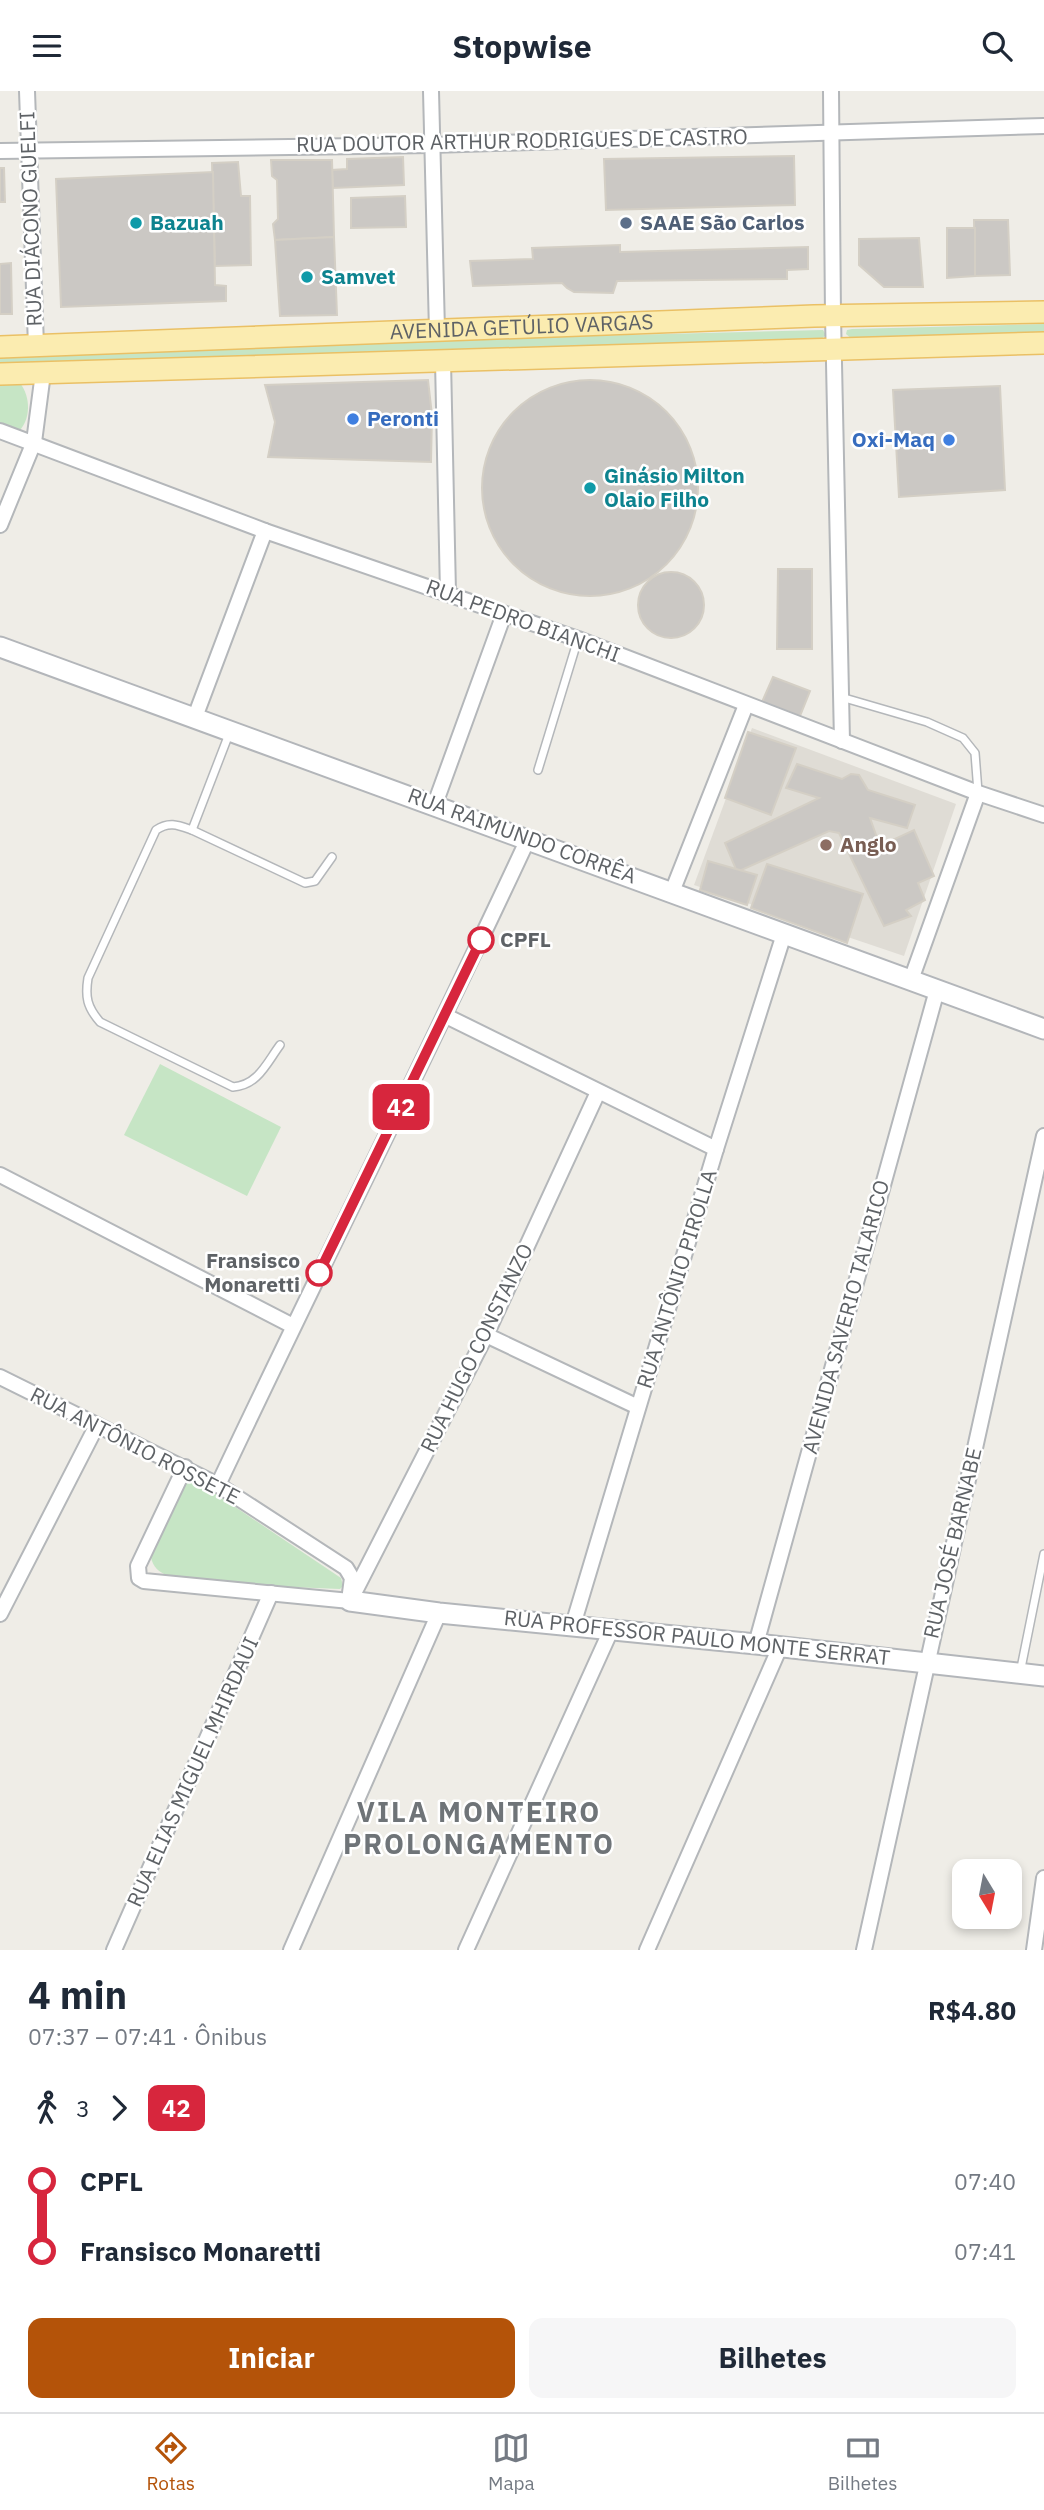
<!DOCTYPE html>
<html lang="pt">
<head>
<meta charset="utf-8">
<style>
  :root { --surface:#fff; --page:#f6f6f7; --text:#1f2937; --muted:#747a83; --line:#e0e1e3; --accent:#b45309 }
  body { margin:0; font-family:"IBM Plex Sans",sans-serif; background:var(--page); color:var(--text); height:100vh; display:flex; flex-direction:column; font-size:26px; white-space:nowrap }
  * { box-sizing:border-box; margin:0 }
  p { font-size:23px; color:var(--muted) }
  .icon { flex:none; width:38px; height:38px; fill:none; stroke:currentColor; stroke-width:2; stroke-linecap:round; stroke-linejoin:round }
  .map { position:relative; height:1859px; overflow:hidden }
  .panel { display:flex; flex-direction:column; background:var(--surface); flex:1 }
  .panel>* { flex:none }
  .badge { padding:0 14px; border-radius:10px; font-size:24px; line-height:46px }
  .needle { width:46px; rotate:170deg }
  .controls { position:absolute; left:952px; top:1768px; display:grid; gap:14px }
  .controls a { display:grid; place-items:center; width:70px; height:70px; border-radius:14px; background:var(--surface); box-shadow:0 4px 10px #0003; font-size:35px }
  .map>.badge { position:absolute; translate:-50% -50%; box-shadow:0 0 0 4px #fff }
  .legs { display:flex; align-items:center; gap:10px; height:77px; padding:0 28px; font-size:23px }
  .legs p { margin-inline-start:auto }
  .headline { display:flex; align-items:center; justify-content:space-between; height:119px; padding:0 28px }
  h1 { font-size:38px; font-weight:700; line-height:52px }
  .cta { display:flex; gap:14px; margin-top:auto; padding:14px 28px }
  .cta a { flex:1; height:80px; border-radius:14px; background:var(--accent); color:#fff; font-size:28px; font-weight:700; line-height:80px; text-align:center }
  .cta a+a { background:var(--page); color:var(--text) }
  ul { padding:0 28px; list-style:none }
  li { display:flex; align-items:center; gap:24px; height:70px; font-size:26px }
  li i { display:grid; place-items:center; width:10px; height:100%; margin:0 9px; background:currentColor }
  li i::after { content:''; width:18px; height:18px; margin:-9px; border:5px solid; border-radius:50%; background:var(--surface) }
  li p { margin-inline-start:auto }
  li:first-child i { background:linear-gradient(#0000 50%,currentColor 0) }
  li:last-child i { background:linear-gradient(currentColor 50%,#0000 0) }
  header { display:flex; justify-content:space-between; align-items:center; height:91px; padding:0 28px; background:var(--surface); font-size:32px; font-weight:700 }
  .dock { display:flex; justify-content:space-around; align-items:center; height:98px; border-top:2px solid var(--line); background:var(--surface); font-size:19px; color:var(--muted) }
  .dock a { display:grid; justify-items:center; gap:4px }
  .dock .on { color:var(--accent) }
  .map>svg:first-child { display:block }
  .education { fill:#dfdcd5 }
  .green { fill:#c6e5c5 }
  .building { fill:#cbc8c4; stroke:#d4cfc5; stroke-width:2 }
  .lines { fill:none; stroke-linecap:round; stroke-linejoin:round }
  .lane-casing { stroke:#b4b7ba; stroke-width:10 }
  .street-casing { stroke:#b4b7ba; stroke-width:18 }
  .secondary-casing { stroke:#b3b6ba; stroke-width:23 }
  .primary-casing { stroke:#eac065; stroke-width:24 }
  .lane { stroke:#fff; stroke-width:7 }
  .street { stroke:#fff; stroke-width:14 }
  .secondary { stroke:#fff; stroke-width:19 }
  .primary { stroke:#fbecb0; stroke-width:21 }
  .line-1-casing { stroke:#fff; stroke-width:16 }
  .line-1 { stroke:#d7263d; stroke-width:10 }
  .culture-dot { fill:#0f9aa8; stroke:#fff; stroke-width:2.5 }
  .service-dot { fill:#5c6f8a; stroke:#fff; stroke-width:2.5 }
  .shop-dot { fill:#3f7fe0; stroke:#fff; stroke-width:2.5 }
  .education-dot { fill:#8d6e63; stroke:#fff; stroke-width:2.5 }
  .stop-1-dot { fill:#fff; stroke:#d7263d; stroke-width:3.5 }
  .labels { text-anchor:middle; stroke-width:5; stroke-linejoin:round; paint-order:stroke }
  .street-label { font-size:21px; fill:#5e6266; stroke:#fff }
  .culture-label { font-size:21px; font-weight:bold; fill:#0d838f; stroke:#fff; text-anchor:start }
  .service-label { font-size:21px; font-weight:bold; fill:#4e5e75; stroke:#fff; text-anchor:start }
  .shop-label { font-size:21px; font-weight:bold; fill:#366cbe; stroke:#fff; text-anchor:start }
  .education-label { font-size:21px; font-weight:bold; fill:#785e54; stroke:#fff; text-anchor:start }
  .stop-label { font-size:21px; font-weight:bold; fill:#5e6266; stroke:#fff; text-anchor:start }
  .district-label { font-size:28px; font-weight:bold; letter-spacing:2px; fill:#6f7478; stroke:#fff }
</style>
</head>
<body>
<header><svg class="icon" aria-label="menu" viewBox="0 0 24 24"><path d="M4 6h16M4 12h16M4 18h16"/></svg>Stopwise<svg class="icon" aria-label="search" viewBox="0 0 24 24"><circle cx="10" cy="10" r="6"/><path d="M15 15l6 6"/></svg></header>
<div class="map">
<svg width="1044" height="1859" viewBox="0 0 1044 1859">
  <rect width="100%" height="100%" fill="#efede7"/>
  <polygon class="education" points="752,637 956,713 904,865 694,794"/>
  <g class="green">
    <polygon points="1044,233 1044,243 853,249 846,243 847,239 852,238"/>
    <polygon points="823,239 826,244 820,249 0,272 0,260"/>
    <path d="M0 291 20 292C31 306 31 329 18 341L0 334Z"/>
    <polygon points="160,973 281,1036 247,1105 124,1044"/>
    <path d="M186 1391H196L204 1395 341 1487 343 1495 340 1498 290 1496 166 1484C155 1479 152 1473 150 1462L181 1396Z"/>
  </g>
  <g class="building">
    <polygon points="794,65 795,114 606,119 604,68"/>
    <polygon points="403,66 404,94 333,97 332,79 347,78 347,68"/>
    <polygon points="271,69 332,69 334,146 275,149 273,133 278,128 277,89 272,85"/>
    <polygon points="238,71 241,105 250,105 251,174 215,175 212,72"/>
    <polygon points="0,77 4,77 5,111 0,111"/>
    <polygon points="213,81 215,194 226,195 226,210 61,216 56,88"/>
    <polygon points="405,105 406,136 351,137 351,107"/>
    <polygon points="974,129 1008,129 1010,184 975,185"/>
    <polygon points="947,137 975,137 975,185 947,187"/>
    <polygon points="334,146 337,224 280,225 275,149"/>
    <polygon points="919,147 923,196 884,196 859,174 859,148"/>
    <polygon points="620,154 620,161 808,156 808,178 787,179 787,188 617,190 613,202 574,201 567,197 562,192 473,195 470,170 533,168 532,157"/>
    <polygon points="11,172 12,223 0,223 0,173"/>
    <polygon points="428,289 432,324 431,371 268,366 275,331 265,294"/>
    <circle cx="590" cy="397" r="108"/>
    <polygon points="1000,295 1005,399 899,406 893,299"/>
    <polygon points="778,478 812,478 812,558 777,558"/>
    <circle cx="671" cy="514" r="33"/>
    <polygon points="773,586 810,600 800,625 762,611"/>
    <polygon points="748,641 796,657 771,724 725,707"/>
    <polygon points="797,673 842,688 851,683 859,684 868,699 915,714 907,737 870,727 880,755 914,739 934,785 918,792 925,809 906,819 911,825 884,835 839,742 829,740 737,781 725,752 819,707 786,697"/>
    <polygon points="708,770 757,784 747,814 700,799"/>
    <polygon points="767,773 863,803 847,852 751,817"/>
  </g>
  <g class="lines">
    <g class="lane-casing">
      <g id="lane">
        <polyline points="841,606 927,631 963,647 975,662 978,701"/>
        <polyline points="538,679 578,548"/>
        <polyline points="192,739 229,643"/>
        <path d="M280 954C266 973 258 994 233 996L100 931C87 916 85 906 88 887L156 739C169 730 178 734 192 739L305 792 315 790 332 766"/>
        <polyline points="1020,1582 1044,1463"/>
      </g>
    </g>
    <g class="street-casing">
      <g id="street">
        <polyline points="27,0 36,255"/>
        <polyline points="431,0 437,240"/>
        <polyline points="831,0 833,225 842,650"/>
        <polyline points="0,60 432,54 1044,35"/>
        <polyline points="443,270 448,502"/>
        <polyline points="0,340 265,440 578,548 978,702 1044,724"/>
        <polyline points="0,434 34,351 43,282"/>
        <polyline points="195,626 265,440"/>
        <polyline points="435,713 504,523"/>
        <polyline points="672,801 746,614"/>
        <polyline points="911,889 978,702"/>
        <polyline points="446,925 716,1058"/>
        <polyline points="0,1084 293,1235"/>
        <polyline points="486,1244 638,1316"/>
        <polyline points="0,1286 218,1394 346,1477 352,1487 350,1502"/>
        <polyline points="185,1376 138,1475 139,1487 144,1490 350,1510"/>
        <path d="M218 1394C320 1178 427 965 528 748"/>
        <polyline points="350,1510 486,1244 598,1001"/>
        <polyline points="0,1523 97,1334"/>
        <polyline points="573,1534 716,1058 784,843"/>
        <polyline points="756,1553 937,899"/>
        <polyline points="114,1859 271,1502"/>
        <polyline points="291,1859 439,1522"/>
        <polyline points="466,1859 611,1539"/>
        <polyline points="647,1859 780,1556"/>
        <polyline points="864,1859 1044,1045"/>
        <polyline points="1034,1859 1044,1787"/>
      </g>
    </g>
    <g class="secondary-casing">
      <g id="secondary">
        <polyline points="0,556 1044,938"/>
        <polyline points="350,1510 439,1522 756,1553 1044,1585"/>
      </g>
    </g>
    <g class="primary-casing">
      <g id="primary">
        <path id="s1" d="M0 256 814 225 1044 221"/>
        <polyline points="0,283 1044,252"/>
      </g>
    </g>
    <use href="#lane" class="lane"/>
    <use href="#street" class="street"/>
    <use href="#secondary" class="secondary"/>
    <use href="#primary" class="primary"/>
  </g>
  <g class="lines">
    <g class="line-1-casing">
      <polyline id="line-1" points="319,1182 481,849"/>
    </g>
    <use href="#line-1" class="line-1"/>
  </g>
  <g class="culture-dot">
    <circle cx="136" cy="132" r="7"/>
    <circle cx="307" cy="186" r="7"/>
    <circle cx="590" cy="397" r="7"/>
  </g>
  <circle class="service-dot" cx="626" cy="132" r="7"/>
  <g class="shop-dot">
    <circle cx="353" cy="328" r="7"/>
    <circle cx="949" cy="349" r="7"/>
  </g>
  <circle class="education-dot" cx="826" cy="754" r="7"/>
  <g class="stop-1-dot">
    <circle cx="481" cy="849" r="12"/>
    <circle cx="319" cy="1182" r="12"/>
  </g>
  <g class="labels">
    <g class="street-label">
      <text transform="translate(522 50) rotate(-1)" y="7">RUA DOUTOR ARTHUR RODRIGUES DE CASTRO</text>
      <text transform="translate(31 128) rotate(-92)" y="7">RUA DIÁCONO GUELFI</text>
      <text dy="7" stroke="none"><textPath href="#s1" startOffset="522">AVENIDA GETÚLIO VARGAS</textPath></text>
      <text transform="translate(523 530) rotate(20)" y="7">RUA PEDRO BIANCHI</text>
      <text transform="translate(522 745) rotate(20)" y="7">RUA RAIMUNDO CORRÊA</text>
      <text transform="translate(677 1188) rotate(-73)" y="7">RUA ANTÔNIO PIROLLA</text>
      <text transform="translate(846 1226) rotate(-75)" y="7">AVENIDA SAVERIO TALARICO</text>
      <text transform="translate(477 1257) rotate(-64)" y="7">RUA HUGO CONSTANZO</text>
      <text transform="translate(135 1355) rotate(27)" y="7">RUA ANTÔNIO ROSSETE</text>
      <text transform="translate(953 1452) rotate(-77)" y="7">RUA JOSÉ BARNABE</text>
      <text transform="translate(697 1547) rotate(6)" y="7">RUA PROFESSOR PAULO MONTE SERRAT</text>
      <text transform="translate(193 1681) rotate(-66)" y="7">RUA ELIAS MIGUEL MHIRDAUI</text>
    </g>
    <g class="culture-label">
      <text x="150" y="139">Bazuah</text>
      <text x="321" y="193">Samvet</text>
      <text x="604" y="392">Ginásio Milton<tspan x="604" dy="24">Olaio Filho</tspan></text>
    </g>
    <g class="service-label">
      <text x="640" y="139">SAAE São Carlos</text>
    </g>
    <g class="shop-label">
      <text x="367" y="335">Peronti</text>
      <text x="935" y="356" text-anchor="end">Oxi-Maq</text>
    </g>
    <g class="education-label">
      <text x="840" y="761">Anglo</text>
    </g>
    <g class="stop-label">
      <text x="500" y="856">CPFL</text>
      <text x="300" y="1177" text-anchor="end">Fransisco<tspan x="300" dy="24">Monaretti</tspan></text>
    </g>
    <g class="district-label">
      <text x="479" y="1731">VILA MONTEIRO<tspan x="479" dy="32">PROLONGAMENTO</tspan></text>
    </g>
  </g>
</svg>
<div class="controls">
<a><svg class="needle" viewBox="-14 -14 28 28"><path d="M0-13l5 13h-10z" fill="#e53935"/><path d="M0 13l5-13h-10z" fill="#747a83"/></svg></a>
</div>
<b class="badge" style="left:401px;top:1016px;background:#d7263d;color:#fff">42</b>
</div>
<section class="panel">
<div class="headline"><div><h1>4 min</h1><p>07:37 – 07:41 · Ônibus</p></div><b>R$4.80</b></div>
<div class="legs"><svg class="icon" aria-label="walk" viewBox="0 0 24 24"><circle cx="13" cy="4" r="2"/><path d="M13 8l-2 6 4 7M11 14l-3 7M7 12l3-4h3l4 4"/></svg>3<svg class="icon" aria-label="forward" viewBox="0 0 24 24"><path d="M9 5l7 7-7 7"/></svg><b class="badge" style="background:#d7263d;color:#fff">42</b></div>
<ul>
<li><i style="color:#d7263d"></i><b>CPFL</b><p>07:40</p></li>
<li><i style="color:#d7263d"></i><b>Fransisco Monaretti</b><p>07:41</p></li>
</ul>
<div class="cta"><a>Iniciar</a><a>Bilhetes</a></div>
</section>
<nav class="dock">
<a class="on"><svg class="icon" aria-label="directions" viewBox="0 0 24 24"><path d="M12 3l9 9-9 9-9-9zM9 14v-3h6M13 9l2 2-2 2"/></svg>Rotas</a>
<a><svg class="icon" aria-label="map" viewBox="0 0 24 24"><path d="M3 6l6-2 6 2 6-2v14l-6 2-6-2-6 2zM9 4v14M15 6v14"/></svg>Mapa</a>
<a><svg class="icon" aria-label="tickets" viewBox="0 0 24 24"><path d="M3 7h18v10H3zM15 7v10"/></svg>Bilhetes</a>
</nav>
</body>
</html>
